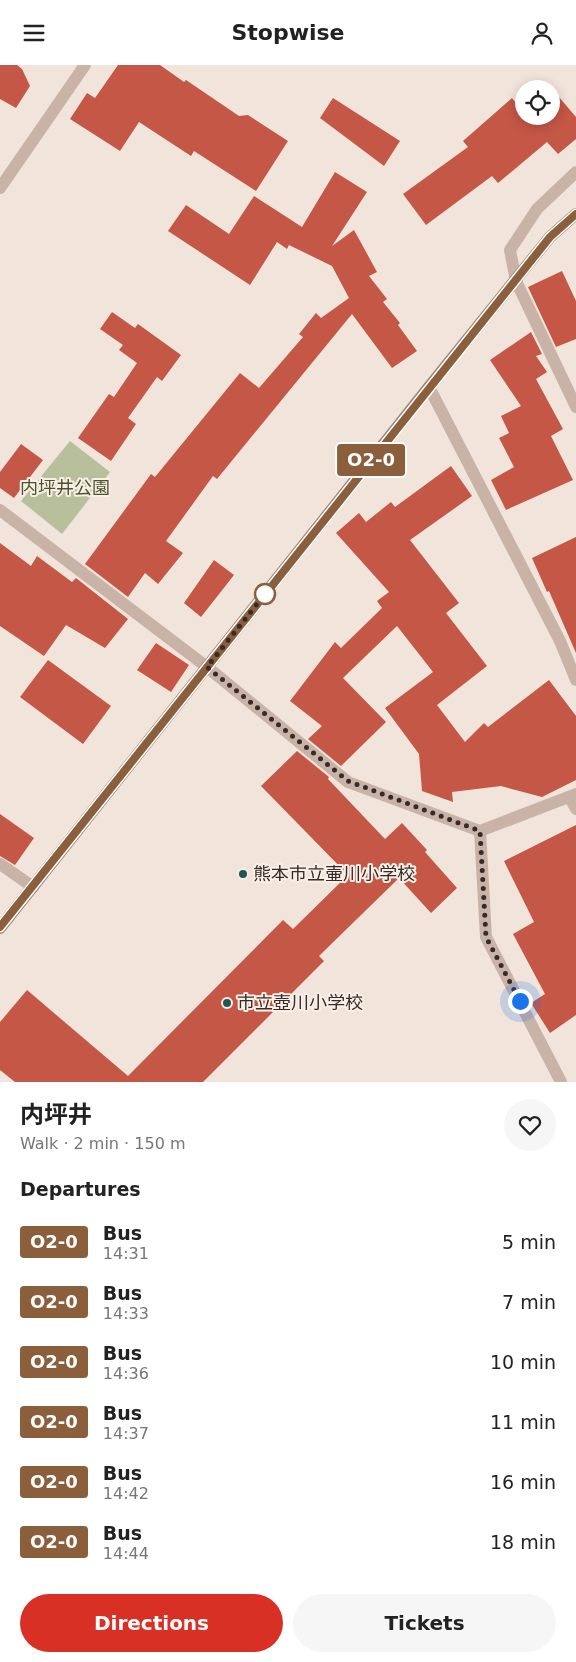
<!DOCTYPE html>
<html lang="en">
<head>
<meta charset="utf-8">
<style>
  :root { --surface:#fff; --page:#f6f6f6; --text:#222; --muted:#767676; --accent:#d93025 }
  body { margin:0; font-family:"DejaVu Sans","Noto Sans JP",sans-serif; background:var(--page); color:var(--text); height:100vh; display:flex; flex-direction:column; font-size:19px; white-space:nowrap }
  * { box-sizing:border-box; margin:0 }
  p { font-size:16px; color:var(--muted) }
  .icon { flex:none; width:28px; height:28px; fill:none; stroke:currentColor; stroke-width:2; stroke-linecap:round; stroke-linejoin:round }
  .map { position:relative; height:1017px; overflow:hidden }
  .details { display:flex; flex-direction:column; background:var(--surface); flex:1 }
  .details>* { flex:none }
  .badge { padding:0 10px; border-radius:4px; font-size:18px; line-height:32px }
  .controls { position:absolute; left:515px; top:15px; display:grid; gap:10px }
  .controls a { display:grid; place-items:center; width:45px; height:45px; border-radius:50%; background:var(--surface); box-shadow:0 2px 12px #0003; font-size:25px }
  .you { position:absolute; width:25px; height:25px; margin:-12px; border:4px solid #fff; border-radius:50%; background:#1a73e8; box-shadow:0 0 0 8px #1a73e833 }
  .map>.badge { position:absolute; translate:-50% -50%; box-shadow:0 0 0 2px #fff }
  h2 { padding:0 20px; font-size:19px; line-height:45px }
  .round { display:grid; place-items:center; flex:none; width:52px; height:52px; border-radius:26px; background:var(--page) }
  .head { display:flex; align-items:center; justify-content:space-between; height:85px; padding:0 20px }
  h1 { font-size:24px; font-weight:700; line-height:38px }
  .cta { display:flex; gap:10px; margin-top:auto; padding:10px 20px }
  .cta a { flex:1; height:58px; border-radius:30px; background:var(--accent); color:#fff; font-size:20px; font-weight:700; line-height:58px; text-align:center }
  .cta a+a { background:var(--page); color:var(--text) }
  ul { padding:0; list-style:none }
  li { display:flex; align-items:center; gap:15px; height:60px; padding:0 20px }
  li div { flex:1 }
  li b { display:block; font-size:19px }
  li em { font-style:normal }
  li .badge { min-width:55px; font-weight:700; text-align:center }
  header { display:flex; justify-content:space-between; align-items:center; height:65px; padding:0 20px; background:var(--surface); font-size:22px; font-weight:700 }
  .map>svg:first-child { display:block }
  .green { fill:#b8c09b }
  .building { fill:#c55746 }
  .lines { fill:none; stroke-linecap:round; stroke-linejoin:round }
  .street { stroke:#c9b3a7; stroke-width:12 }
  .secondary { stroke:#9d8278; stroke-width:12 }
  .line-casing { stroke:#fff; stroke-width:11 }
  .line { stroke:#8b5e3c; stroke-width:8 }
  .walk { stroke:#362b28; stroke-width:5; stroke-dasharray:0 9 }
  .stop-dot { fill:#fff; stroke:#8b5e3c; stroke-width:2.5 }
  .poi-dot { fill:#1e5755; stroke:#f9efe7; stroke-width:2 }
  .labels { text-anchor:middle; stroke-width:4; stroke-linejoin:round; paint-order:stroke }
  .park-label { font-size:18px; fill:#49542c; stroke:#f9efe7 }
  .poi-label { font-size:18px; fill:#362b28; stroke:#f9efe7; text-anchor:start }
</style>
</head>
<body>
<header><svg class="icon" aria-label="menu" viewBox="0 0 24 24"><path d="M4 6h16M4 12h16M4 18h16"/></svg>Stopwise<svg class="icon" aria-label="person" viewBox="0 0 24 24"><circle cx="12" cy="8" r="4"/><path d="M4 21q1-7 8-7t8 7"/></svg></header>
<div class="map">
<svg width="576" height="1017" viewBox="0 0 576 1017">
  <rect width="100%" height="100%" fill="#f1e4db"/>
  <polygon class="green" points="70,376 110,407 62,469 21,436"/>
  <g class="building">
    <polygon points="0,0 17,0 22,4 30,21 16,43 0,34"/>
    <polygon points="118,0 160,0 184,17 186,15 239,51 248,50 288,76 256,126 194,86 191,91 139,57 120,86 70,54 87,28 95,33"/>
    <polygon points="547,18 576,52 576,74 558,89 547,77 498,118 492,111 426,160 403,129 468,82 463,76 512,33 519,42 524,38 524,51 551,51 551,24 541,24"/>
    <polygon points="333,33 400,76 384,101 320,53"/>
    <polygon points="335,107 367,127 332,181 354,165 377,207 369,211 387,234 383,237 400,258 398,260 417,286 392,303 352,249 217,414 213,411 166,476 183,488 158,519 145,508 128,532 85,499 151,409 155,412 240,308 259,323 303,272 299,269 316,248 321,253 349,233 332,201 289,180 287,184 277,177 250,220 168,166 186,140 229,169 254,131 302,162"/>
    <polygon points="562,206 576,236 576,274 556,282 528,222"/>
    <polygon points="112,247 135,263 138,259 181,290 162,316 157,312 128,353 136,359 111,396 78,373 109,329 114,332 137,298 119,285 123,280 100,264"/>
    <polygon points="531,267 542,289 536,291 547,307 536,314 563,364 551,371 573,415 506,445 491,415 514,402 499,373 509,368 501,351 521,341 490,295"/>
    <polygon points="21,379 43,395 14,433 0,423 0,407"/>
    <polygon points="451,401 472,431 410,475 459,538 446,548 487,601 437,640 465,677 484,658 488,662 549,615 576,651 576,715 542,732 501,721 452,727 453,737 422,726 419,689 385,643 433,607 397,561 343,613 386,657 341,701 308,674 322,661 290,636 335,577 341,583 382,543 377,536 389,527 336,468 359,448 366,457 391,437 395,442"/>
    <polygon points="576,472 576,588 549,526 547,527 532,493"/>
    <polygon points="0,478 31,501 37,491 72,517 76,513 128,554 105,583 66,560 44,591 0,561"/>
    <polygon points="214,495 234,510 201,552 184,538"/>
    <polygon points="156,578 189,600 171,627 137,605"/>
    <polygon points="48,595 111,641 83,679 20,632"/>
    <polygon points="297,686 329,712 328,714 385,774 402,758 427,785 425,787 457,823 431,848 399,813 319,891 324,896 203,1017 15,1017 0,1005 0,957 27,925 128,1011 283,855 293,864 348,810 261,721"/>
    <polygon points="0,749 34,773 15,800 0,791"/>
    <polygon points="576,760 576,950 550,968 531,938 545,929 513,869 534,857 504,796"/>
  </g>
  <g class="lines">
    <g class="street">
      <polyline points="576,107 537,144 510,185 516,216 576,342"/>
      <polyline points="0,123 85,0"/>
      <polyline points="429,322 560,576 576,615"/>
      <polyline points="0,445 207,602 348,717 480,766 576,729"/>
      <polyline points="570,733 576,744"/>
      <polyline points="480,766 486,872 561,1017"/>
      <polyline points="0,799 33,822"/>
    </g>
    <polyline class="secondary" points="0,863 429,322 550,172 576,149"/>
  </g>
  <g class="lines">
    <g class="line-casing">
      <polyline id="line" points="0,862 550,172 576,149"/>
    </g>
    <use href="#line" class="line"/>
    <polyline class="walk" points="265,529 269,524 207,602 348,716 480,766 486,872 520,936"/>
  </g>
  <circle class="stop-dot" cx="265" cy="529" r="10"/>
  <g class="poi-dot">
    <circle cx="243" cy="809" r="5"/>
    <circle cx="227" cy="938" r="5"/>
  </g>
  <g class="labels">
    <g class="park-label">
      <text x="65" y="429">内坪井公園</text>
    </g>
    <g class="poi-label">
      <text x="253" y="815">熊本市立壷川小学校</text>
      <text x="237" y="944">市立壺川小学校</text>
    </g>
  </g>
</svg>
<div class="controls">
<a><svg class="icon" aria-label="locate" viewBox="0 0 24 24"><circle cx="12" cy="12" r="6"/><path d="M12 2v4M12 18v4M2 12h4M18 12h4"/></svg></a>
</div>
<div class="you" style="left:520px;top:936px"></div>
<b class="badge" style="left:371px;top:395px;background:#8b5e3c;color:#fff">O2-0</b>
</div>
<section class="details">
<div class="head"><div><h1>内坪井</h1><p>Walk · 2 min · 150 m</p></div><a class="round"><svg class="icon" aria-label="heart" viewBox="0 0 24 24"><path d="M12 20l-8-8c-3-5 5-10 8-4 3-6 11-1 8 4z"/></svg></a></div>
<h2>Departures</h2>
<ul>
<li><span class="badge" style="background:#8b5e3c;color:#fff">O2-0</span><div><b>Bus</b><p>14:31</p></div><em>5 min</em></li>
<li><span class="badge" style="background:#8b5e3c;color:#fff">O2-0</span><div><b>Bus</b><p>14:33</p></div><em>7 min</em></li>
<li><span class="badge" style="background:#8b5e3c;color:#fff">O2-0</span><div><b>Bus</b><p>14:36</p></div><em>10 min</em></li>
<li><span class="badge" style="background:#8b5e3c;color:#fff">O2-0</span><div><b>Bus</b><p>14:37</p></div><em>11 min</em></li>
<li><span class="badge" style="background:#8b5e3c;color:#fff">O2-0</span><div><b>Bus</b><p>14:42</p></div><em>16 min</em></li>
<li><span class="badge" style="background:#8b5e3c;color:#fff">O2-0</span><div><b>Bus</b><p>14:44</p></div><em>18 min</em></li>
</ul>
<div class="cta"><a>Directions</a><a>Tickets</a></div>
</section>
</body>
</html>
